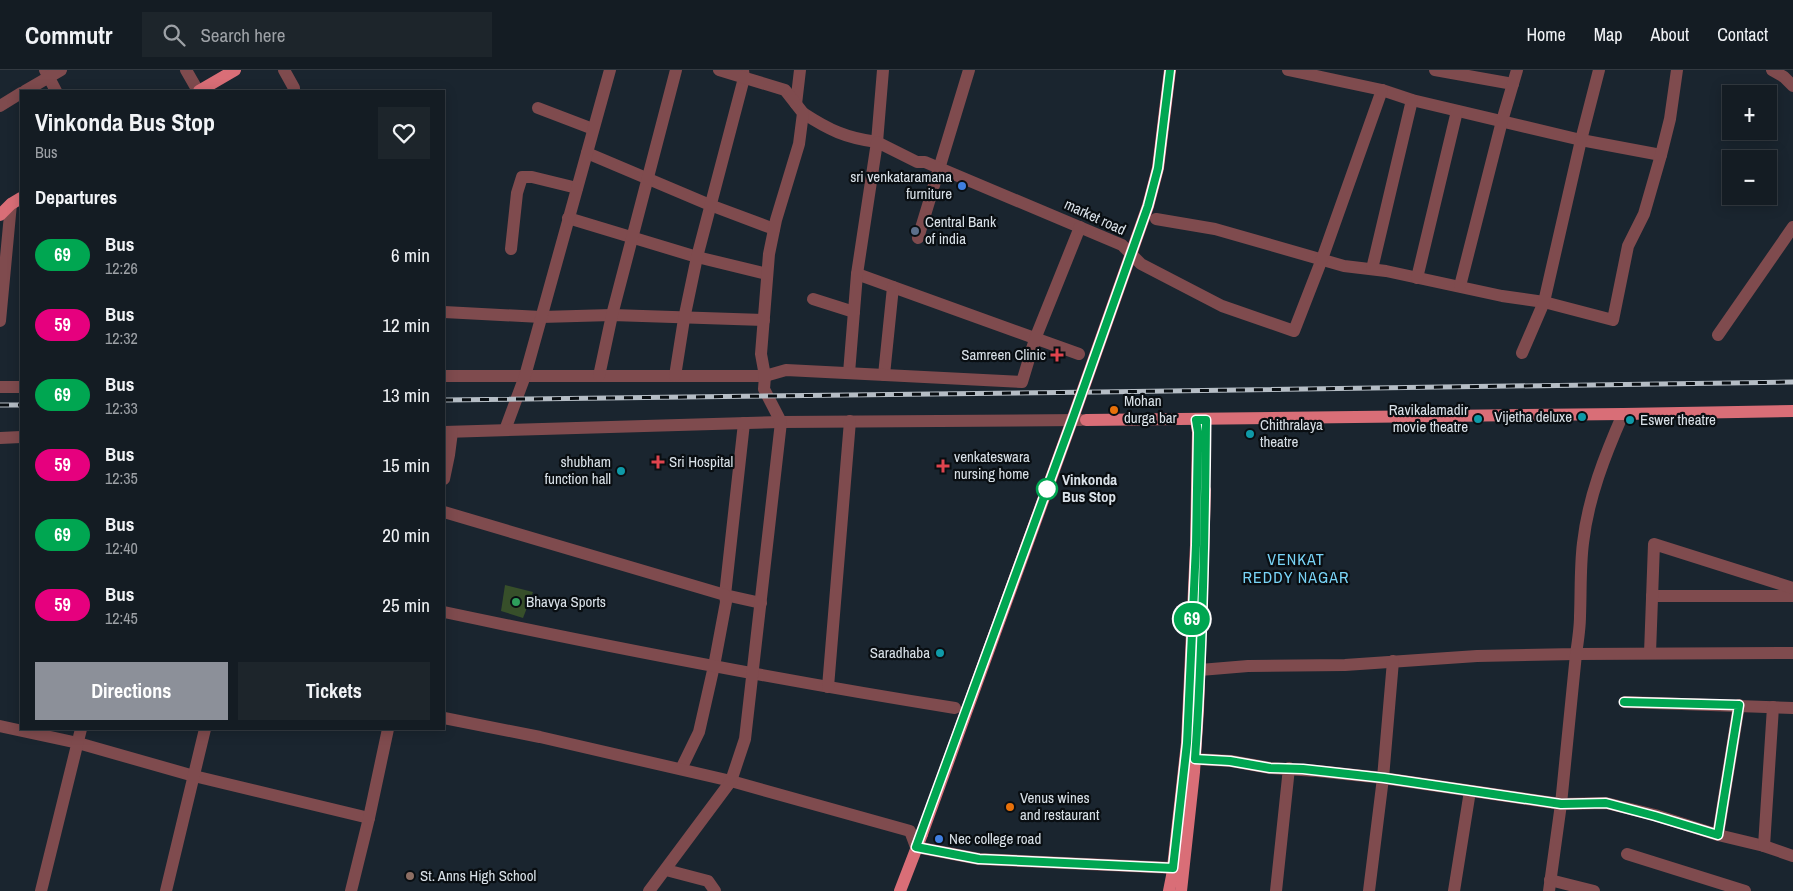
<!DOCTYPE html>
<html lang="en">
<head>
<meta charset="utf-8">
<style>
  :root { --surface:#141c23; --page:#1d252b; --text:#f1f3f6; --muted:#9da1a6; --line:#333a41; --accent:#8c9099 }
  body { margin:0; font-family:"Archivo Narrow",sans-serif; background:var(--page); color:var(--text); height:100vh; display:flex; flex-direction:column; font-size:19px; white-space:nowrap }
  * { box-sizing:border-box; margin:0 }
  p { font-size:16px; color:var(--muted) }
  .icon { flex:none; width:28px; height:28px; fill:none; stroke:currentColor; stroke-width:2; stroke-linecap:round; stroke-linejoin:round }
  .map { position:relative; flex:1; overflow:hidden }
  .panel { position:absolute; left:20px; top:20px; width:425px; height:640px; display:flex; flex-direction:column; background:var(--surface); border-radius:0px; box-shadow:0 2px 12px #0003,0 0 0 1px var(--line) }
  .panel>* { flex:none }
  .badge { padding:0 10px; border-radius:16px; font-size:18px; line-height:32px }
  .fabs { position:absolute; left:1722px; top:15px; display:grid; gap:10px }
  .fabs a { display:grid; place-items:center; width:55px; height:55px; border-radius:0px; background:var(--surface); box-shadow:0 2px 12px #0003,0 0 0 1px var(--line); font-size:25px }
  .map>.badge { position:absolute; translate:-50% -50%; box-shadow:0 0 0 2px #fff }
  h2 { padding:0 15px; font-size:19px; line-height:45px }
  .round { display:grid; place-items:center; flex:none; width:52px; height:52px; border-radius:0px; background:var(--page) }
  .summary { display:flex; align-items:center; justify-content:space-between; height:85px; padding:0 15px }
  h1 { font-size:24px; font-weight:800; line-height:38px }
  .action { display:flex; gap:10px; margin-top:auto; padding:10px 15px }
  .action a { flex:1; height:58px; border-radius:0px; background:var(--accent); color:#fff; font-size:20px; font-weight:800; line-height:58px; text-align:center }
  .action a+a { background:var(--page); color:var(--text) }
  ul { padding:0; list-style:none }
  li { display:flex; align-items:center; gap:15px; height:70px; padding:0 15px }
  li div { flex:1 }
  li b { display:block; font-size:19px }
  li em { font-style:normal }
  li .badge { min-width:55px; font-weight:700; text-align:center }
  header { display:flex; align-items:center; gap:30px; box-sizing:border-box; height:70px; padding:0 25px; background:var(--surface); border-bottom:1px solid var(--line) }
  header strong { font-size:24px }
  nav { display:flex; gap:28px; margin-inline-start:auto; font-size:18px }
  .search { width:350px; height:45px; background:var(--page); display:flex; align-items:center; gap:12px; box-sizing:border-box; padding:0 18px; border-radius:0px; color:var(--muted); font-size:19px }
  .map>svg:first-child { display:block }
  .green { fill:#374f2a }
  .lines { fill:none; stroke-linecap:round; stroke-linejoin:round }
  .minor { stroke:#7f4b4e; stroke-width:12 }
  .major { stroke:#d96e77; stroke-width:12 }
  .rail-casing { stroke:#b5bdc5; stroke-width:5 }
  .rail { stroke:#090e12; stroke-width:3; stroke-dasharray:9; stroke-linecap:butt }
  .major-bridge { stroke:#d96e77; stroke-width:12 }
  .line-casing { stroke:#fff; stroke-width:11 }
  .line { stroke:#00a651; stroke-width:8 }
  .shop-dot { fill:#3f7fe0; stroke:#090e12; stroke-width:2 }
  .service-dot { fill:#5c6f8a; stroke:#090e12; stroke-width:2 }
  .health-dot { fill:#e0444e; stroke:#090e12; stroke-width:2 }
  .food-dot { fill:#e8710a; stroke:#090e12; stroke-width:2 }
  .culture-dot { fill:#0f9aa8; stroke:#090e12; stroke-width:2 }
  .stop-dot { fill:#fff; stroke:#00a651; stroke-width:2.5 }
  .leisure-dot { fill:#2e9e5b; stroke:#090e12; stroke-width:2 }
  .education-dot { fill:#8d6e63; stroke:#090e12; stroke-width:2 }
  .labels { text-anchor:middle; stroke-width:4.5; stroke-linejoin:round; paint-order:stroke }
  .poi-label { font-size:15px; fill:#d9e1e8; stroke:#090e12; text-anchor:start }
  .street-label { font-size:15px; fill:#d9e1e8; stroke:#090e12 }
  .stop-label { font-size:15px; font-weight:bold; fill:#d9e1e8; stroke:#090e12; text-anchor:start }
  .neighbourhood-label { font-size:16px; letter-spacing:1px; fill:#79d4f7; stroke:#090e12 }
</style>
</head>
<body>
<header>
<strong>Commutr</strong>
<div class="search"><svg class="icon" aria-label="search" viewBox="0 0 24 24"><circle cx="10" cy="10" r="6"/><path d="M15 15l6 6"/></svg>Search here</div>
<nav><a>Home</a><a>Map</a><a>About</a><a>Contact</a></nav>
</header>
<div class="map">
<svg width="1793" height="821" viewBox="0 0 1793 821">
  <rect width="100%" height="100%" fill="#1a252f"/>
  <polygon class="green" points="505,515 533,522 523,548 501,541"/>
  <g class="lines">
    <g class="minor">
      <polyline points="45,0 56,21"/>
      <polyline points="186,0 198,21"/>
      <polyline points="284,0 294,18 294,21"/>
      <polyline points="1435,0 1513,14"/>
      <polyline points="1772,0 1784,7 1793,16"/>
      <polyline points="1382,20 1412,30 1581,70 1661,85"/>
      <polyline points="25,21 61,0"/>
      <polyline points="796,34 800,0"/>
      <polyline points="0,36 21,23"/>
      <polyline points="538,38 593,59"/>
      <path d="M803 43C829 60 846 68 877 72L883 0"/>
      <polyline points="587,83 710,135 774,159"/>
      <polyline points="568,148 697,187 767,204"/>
      <polyline points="1156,149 1215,159 1344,196 1386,201 1502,226 1544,232 1613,250 1628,176 1644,144 1661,85 1670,49 1677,0"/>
      <polyline points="918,168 969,0"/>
      <polyline points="511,179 517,123 522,107 532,107 577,118"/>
      <polyline points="1372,199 1412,30"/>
      <polyline points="857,204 1079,284"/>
      <polyline points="1417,208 1457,41"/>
      <polyline points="1460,216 1502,51 1517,0"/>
      <polyline points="813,229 854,242"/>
      <polyline points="444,242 541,247 612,245 764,250"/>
      <polyline points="0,251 11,134"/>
      <polyline points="1718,265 1793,157"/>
      <polyline points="1522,283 1544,232 1581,70 1599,0"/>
      <polyline points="849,303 857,204 877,72 917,92 925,92 1122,175 1141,194 1222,236 1294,261 1322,189 1382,20 1288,0"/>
      <polyline points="884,305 893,217"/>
      <polyline points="444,306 765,306 786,300 1022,312 1035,269 1080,157"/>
      <polyline points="599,306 612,245 676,0"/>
      <polyline points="675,306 684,249 697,187 744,8 743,0"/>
      <polyline points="0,317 21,317"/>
      <polyline points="744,353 725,525 761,533"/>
      <polyline points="505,360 525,306 610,0"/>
      <polyline points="444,362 781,352 1081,350"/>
      <polyline points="0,368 21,367"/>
      <polyline points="444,409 449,385 452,362"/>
      <polyline points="444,442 725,525 726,532 714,596 699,662 681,699"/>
      <polyline points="1652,526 1793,526"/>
      <path d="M444 542C614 578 784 611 955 638"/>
      <polyline points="1650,583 1654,474 1793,518"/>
      <path d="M1200 600 1248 596 1345 595 1477 586 1576 584C1578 571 1580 558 1580 546 1581 521 1580 497 1583 473 1588 428 1605 385 1623 344"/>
      <polyline points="828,617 850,351"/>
      <polyline points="1625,632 1793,638"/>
      <polyline points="444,648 540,667 731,711 910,761 916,777 979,789 1173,798"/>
      <polyline points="0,656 78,673 194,706 369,748"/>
      <polyline points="1195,689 1231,691 1270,698 1317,701 1383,708 1561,734 1606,733 1655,745 1718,765 1764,776 1793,786"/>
      <polyline points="1718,765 1739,635"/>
      <polyline points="1764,776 1773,637"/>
      <polyline points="1627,784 1745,821"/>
      <polyline points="666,800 708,811 715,821"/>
      <polyline points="1550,810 1594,821"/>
      <polyline points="41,821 81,659"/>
      <polyline points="166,821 205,659"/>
      <polyline points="351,821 369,748 388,659"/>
      <polyline points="649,821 731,711 745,669 781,352 764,319 765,306 761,284 769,184 776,150 799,74 803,43 785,20 719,0"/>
      <polyline points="1276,821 1289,698"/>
      <polyline points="1369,821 1383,708 1393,591"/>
      <polyline points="1454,821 1470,721"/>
      <polyline points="1549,821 1561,734 1576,584 1793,583"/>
    </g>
    <g class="major">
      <polyline points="199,21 235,0"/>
      <polyline points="0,145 11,134 21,128"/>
      <polyline points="1086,350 1623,344 1793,341"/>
      <polyline points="900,821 922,764"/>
      <polyline points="1169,821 1172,806 1187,673 1196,475 1198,362 1196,350"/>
      <polyline points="1181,821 1194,702 1198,640 1205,420"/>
    </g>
    <g class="rail-casing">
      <g id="rail">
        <polyline points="444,330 1099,322 1793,312"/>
        <polyline points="0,335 21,335"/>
      </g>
    </g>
    <use href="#rail" class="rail"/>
    <polyline class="major-bridge" points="922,764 1074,345 1148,136 1158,98 1170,0"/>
  </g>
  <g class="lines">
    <g class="line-casing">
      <path id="line" d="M1170 0 1158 98 1148 136 1074 345 916 777 979 789 1173 798 1187 673 1196 475 1198 362 1196 350H1206C1205 463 1203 576 1195 689L1230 691 1270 698 1303 699 1384 708 1561 734 1606 733 1655 746 1718 765 1739 635 1624 632"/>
    </g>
    <use href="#line" class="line"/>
  </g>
  <g class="shop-dot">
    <circle cx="962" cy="116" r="5"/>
    <circle cx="939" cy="769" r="5"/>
  </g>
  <circle class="service-dot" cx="915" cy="161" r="5"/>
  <g class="health-dot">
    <path d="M1054.5 277.5h5v5h5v5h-5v5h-5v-5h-5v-5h5z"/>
    <path d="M655.5 384.5h5v5h5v5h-5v5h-5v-5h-5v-5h5z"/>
    <path d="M940.5 388.5h5v5h5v5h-5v5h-5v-5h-5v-5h5z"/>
  </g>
  <g class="food-dot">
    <circle cx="1114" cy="340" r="5"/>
    <circle cx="1010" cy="737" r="5"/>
  </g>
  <g class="culture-dot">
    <circle cx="1582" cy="347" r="5"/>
    <circle cx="1478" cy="349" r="5"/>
    <circle cx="1630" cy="350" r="5"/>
    <circle cx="1250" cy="364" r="5"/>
    <circle cx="621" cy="401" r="5"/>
    <circle cx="940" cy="583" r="5"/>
  </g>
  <circle class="stop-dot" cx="1047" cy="419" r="10"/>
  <circle class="leisure-dot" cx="516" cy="532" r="5"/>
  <circle class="education-dot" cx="410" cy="806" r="5"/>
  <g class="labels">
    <g class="poi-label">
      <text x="952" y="112" text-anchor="end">sri venkataramana<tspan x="952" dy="17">furniture</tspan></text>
      <text x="925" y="157">Central Bank<tspan x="925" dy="17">of india</tspan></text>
      <text x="1046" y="290" text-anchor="end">Samreen Clinic</text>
      <text x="1124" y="336">Mohan<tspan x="1124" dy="17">durga bar</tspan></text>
      <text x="1468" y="345" text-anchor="end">Ravikalamadir<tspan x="1468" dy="17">movie theatre</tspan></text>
      <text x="1572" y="352" text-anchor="end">Vijetha deluxe</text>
      <text x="1640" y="355">Eswer theatre</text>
      <text x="1260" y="360">Chithralaya<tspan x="1260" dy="17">theatre</tspan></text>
      <text x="954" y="392">venkateswara<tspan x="954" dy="17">nursing home</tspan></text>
      <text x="611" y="397" text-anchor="end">shubham<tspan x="611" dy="17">function hall</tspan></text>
      <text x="669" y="397">Sri Hospital</text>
      <text x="526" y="537">Bhavya Sports</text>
      <text x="930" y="588" text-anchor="end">Saradhaba</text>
      <text x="1020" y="733">Venus wines<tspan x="1020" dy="17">and restaurant</tspan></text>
      <text x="949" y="774">Nec college road</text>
      <text x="420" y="811">St. Anns High School</text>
    </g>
    <g class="street-label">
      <text transform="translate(1095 147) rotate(25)" y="5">market road</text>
    </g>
    <g class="stop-label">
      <text x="1062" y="415">Vinkonda<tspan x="1062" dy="17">Bus Stop</tspan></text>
    </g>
    <g class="neighbourhood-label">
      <text x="1296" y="495">VENKAT<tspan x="1296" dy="18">REDDY NAGAR</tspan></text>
    </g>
  </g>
</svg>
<div class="fabs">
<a>+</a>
<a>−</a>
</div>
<b class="badge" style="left:1192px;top:549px;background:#00a651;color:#fff">69</b>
<section class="panel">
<div class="summary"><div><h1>Vinkonda Bus Stop</h1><p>Bus</p></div><a class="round"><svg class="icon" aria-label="heart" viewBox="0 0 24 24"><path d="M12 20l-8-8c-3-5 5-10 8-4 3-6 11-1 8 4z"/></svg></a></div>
<h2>Departures</h2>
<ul>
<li><span class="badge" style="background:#00a651;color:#fff">69</span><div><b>Bus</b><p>12:26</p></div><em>6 min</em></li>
<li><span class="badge" style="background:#e6007e;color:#fff">59</span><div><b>Bus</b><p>12:32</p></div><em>12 min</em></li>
<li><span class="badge" style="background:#00a651;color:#fff">69</span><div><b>Bus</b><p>12:33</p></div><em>13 min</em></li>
<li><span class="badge" style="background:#e6007e;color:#fff">59</span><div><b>Bus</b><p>12:35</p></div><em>15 min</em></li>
<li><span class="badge" style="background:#00a651;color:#fff">69</span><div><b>Bus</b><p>12:40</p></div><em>20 min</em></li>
<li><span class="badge" style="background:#e6007e;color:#fff">59</span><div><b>Bus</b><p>12:45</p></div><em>25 min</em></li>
</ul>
<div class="action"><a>Directions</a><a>Tickets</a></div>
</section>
</div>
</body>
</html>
